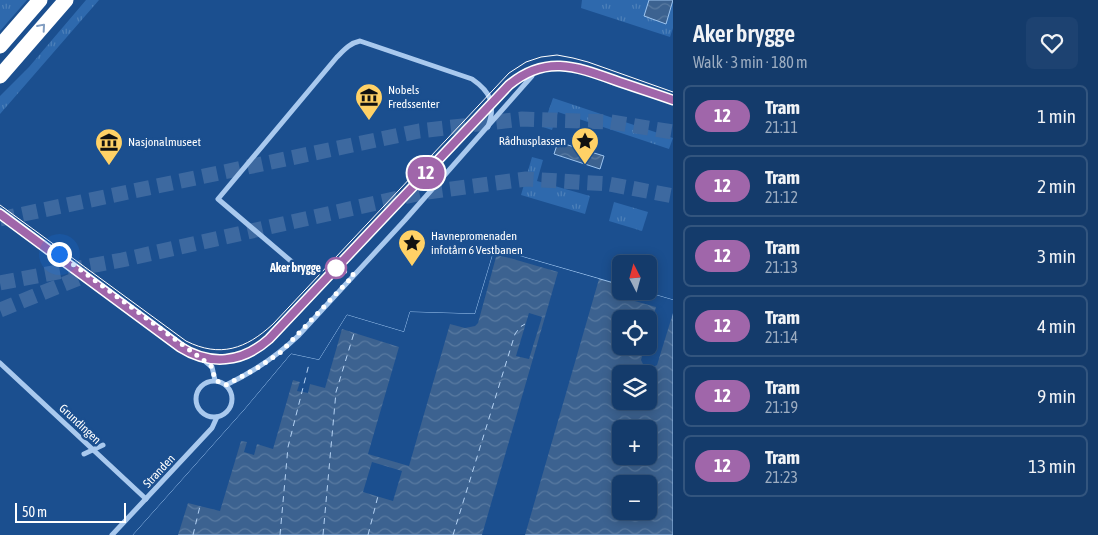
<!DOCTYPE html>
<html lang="en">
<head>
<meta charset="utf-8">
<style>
  :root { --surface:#143b6b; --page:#1d4271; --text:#f1f3f6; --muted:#9dadc1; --line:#33557e }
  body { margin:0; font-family:"Asap Condensed",sans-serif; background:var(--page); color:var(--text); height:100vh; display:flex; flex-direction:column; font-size:19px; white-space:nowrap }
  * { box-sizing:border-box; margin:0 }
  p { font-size:16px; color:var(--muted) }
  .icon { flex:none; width:28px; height:28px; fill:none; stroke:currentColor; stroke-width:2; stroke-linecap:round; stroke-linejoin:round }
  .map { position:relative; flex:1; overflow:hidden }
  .side { display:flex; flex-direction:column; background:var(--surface); width:425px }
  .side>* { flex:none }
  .badge { padding:0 10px; border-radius:16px; font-size:18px; line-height:32px }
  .needle { width:32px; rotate:354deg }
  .fabs { position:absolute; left:612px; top:255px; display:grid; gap:10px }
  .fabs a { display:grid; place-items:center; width:45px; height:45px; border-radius:8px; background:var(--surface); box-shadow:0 2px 12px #0003,0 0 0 1px var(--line); font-size:25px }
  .scale { position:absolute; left:15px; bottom:12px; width:111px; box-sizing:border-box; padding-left:5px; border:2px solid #fff; border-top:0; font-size:14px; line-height:18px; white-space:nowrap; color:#fff; -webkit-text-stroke:4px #1b4f8f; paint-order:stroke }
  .you { position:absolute; width:25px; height:25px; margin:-12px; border:4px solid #fff; border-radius:50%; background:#1a73e8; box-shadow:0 0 0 8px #1a73e833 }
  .map>.badge { position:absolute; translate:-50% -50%; box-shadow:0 0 0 2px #fff }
  .round { display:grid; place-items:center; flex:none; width:52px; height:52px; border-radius:8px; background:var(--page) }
  .head { display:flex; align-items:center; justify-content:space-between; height:85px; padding:0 20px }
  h1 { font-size:24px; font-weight:600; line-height:38px }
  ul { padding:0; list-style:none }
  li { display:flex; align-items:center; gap:15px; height:62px; margin:0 10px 8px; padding:0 10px; border:2px solid var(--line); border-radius:8px }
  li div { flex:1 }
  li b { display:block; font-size:19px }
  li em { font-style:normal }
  li .badge { min-width:55px; font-weight:700; text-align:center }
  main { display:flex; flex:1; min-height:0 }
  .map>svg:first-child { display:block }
  .grass { fill:url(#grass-tufts) }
  .water { fill:url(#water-waves); stroke:#9cc4f0; fill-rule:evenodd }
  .pier { fill:#1b4f8f }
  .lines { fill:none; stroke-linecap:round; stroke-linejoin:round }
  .ferry { stroke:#b5d3f5; stroke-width:1; stroke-dasharray:6 5; stroke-linecap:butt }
  .highway-tunnel { stroke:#3d69a0; stroke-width:15; stroke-dasharray:15 8; stroke-linecap:butt }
  .street { stroke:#a9c9ee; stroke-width:5 }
  .highway { stroke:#fff; stroke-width:15 }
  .tram { stroke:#fff; stroke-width:1 }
  .oneway { stroke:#829ec1 }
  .line-casing { stroke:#fff; stroke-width:11 }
  .line { stroke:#a066aa; stroke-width:8 }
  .walk { stroke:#fff; stroke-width:5; stroke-dasharray:0 9 }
  .stop-dot { fill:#fff; stroke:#a066aa; stroke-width:2.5 }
  .labels { text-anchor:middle; stroke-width:5; stroke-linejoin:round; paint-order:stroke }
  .poi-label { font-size:12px; fill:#fff; stroke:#1b4f8f; text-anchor:start }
  .stop-label { font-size:12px; font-weight:bold; fill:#fff; stroke:#1b4f8f; text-anchor:end }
  .street-label { font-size:12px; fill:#fff; stroke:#1b4f8f }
</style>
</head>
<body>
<main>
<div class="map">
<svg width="673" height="535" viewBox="0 0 673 535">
  <defs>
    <pattern id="grass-tufts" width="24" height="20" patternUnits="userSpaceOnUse" patternTransform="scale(1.25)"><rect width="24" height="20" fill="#2e69ad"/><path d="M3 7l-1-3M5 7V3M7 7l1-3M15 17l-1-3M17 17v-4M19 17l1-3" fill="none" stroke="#4d80b9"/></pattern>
    <pattern id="water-waves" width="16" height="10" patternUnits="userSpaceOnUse" patternTransform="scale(1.25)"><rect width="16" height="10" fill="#3c6290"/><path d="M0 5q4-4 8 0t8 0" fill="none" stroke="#597aa1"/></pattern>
  </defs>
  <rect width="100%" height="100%" fill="#1b4f8f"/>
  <g class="grass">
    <polygon points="0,0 27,0 0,31"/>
    <polygon points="86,0 99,0 0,114 0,96 29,67"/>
    <polygon points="582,0 673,0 673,28 670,37 581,8"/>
    <polygon points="553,98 673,138 669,149 558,112 552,130 543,127"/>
    <polygon points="532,157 543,160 537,181 590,196 585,214 521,195"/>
    <polygon points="614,202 648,212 642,231 609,221"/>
  </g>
  <g class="water">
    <polygon points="649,0 673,0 666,24 644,16"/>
    <polygon points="558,142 604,156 600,169 554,154"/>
    <path d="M499 250 621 285V291H642L673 300V535H133L245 409 291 354 319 360 347 315 404 332 410 312 475 314 493 254ZM621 319H649V346H621ZM621 374H649V401H621ZM621 429H649V456H621ZM621 484H649V511H621Z"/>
  </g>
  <g class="pier">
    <polygon points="499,250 599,279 525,535 482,535 558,272 499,255 496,257 478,323 475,326 465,328 450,324 409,466 368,454 399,347 342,329 325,388 310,384 308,393 297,391 300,382 293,380 273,449 257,444 254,455 244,452 247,442 241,441 220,511 188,503 178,535 133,535 245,409 291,354 319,360 347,315 404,332 410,312 475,314 493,254"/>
    <polygon points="621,285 621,291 642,291 673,300 673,313 657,365 653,367 643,364 641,360 645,346 649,346 649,332 656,307 617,296"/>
    <polygon points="529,313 542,317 529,359 516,356"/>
    <polygon points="372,462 402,471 393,501 363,492"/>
  </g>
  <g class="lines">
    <g class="ferry">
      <polyline points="193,535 200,506"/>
      <polyline points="280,535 288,447 309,364"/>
      <polyline points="323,535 336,392 354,333"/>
      <polyline points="368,535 378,496"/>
      <polyline points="453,535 515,334 520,327 525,324"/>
    </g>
    <g class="highway-tunnel">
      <polyline points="0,219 419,131 522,119 611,122 673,132"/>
      <polyline points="0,283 122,260 421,193 526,179 609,184 673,196"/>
      <polyline points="0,310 89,274"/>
    </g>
    <g class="street">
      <polyline points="0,210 206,362 212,367 215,380"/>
      <path d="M292 262 218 199 337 57C344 50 350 43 360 41L472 79C491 92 496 104 488 127"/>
      <polyline points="0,363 146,499"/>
      <circle cx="214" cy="399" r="18"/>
      <path d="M226 385C253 372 276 357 298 336L405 220 532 76"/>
      <polyline points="84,454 103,445"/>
      <polyline points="112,535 212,428 217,417"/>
    </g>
    <g class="highway">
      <polyline points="0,46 40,0"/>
      <polyline points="0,76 66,0"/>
    </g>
    <g class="tram">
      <path d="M0 205 186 341C220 358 246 349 273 324L494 89 509 73 526 62 541 57 557 55 573 58 588 62 673 92"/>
      <path d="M0 214 180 347C211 367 242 362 269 339L509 85C544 55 575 66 614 80 634 87 653 93 673 100"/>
    </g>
  </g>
  <defs><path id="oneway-chevron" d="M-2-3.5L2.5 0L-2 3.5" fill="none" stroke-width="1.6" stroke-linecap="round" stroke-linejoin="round" transform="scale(1.25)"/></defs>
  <use class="oneway" href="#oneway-chevron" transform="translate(42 27) rotate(-49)"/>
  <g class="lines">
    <g class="line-casing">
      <path id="line" d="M0 214 180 347C210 366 242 363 269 339L509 85C545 55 575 66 614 80 634 87 653 93 673 100"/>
    </g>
    <use href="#line" class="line"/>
    <polyline class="walk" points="59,254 206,362 212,367 215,380 226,385 259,367 281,352 354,275 336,268"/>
  </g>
  <defs>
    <g id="museum-pin" transform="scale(1.4375)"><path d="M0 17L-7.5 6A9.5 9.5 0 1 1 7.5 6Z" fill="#ffd166" stroke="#1b4f8f"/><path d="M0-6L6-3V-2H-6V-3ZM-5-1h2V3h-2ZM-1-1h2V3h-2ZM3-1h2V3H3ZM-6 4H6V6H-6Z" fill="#111"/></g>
    <g id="sight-pin" transform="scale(1.4375)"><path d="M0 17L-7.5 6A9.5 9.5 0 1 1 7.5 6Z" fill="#ffd166" stroke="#1b4f8f"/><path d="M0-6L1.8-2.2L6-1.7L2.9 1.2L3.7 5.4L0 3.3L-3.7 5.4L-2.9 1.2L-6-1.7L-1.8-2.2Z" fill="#111"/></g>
  </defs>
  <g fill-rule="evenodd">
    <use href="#museum-pin" x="369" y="97"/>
    <use href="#sight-pin" x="585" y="141"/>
    <use href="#museum-pin" x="109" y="142"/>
    <use href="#sight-pin" x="412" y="243"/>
  </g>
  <circle class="stop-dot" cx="336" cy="268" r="10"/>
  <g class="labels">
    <g class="poi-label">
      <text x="388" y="94">Nobels<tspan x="388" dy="14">Fredssenter</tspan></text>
      <text x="566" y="145" text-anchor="end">Rådhusplassen</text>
      <text x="128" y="146">Nasjonalmuseet</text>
      <text x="431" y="240">Havnepromenaden<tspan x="431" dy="14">infotårn 6 Vestbanen</tspan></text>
    </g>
    <g class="stop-label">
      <text x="321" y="272">Aker brygge</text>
    </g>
    <g class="street-label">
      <text transform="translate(80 424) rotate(43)" y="4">Grundingen</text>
      <text transform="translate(159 471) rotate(-47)" y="4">Stranden</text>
    </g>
  </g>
</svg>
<div class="fabs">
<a><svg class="needle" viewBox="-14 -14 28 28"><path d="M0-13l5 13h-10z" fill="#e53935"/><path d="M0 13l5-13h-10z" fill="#9dadc1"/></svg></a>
<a><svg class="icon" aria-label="locate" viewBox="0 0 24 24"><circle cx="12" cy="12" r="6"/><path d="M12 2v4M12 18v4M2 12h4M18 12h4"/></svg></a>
<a><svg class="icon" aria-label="layers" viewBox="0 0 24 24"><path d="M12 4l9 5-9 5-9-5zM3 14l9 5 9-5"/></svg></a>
<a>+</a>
<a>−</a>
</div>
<div class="scale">50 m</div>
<div class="you" style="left:59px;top:254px"></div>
<b class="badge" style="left:426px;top:173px;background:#a066aa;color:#fff">12</b>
</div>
<section class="side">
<div class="head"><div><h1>Aker brygge</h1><p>Walk · 3 min · 180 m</p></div><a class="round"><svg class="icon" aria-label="heart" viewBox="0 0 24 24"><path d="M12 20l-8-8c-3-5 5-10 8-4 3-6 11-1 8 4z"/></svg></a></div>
<ul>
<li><span class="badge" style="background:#a066aa;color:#fff">12</span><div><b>Tram</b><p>21:11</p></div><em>1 min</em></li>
<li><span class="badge" style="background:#a066aa;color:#fff">12</span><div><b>Tram</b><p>21:12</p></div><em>2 min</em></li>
<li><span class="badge" style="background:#a066aa;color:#fff">12</span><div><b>Tram</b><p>21:13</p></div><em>3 min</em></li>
<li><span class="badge" style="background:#a066aa;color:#fff">12</span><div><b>Tram</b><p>21:14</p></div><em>4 min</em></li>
<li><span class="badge" style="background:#a066aa;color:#fff">12</span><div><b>Tram</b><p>21:19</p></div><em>9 min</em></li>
<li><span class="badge" style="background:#a066aa;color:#fff">12</span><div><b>Tram</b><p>21:23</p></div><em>13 min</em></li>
</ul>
</section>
</main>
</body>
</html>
